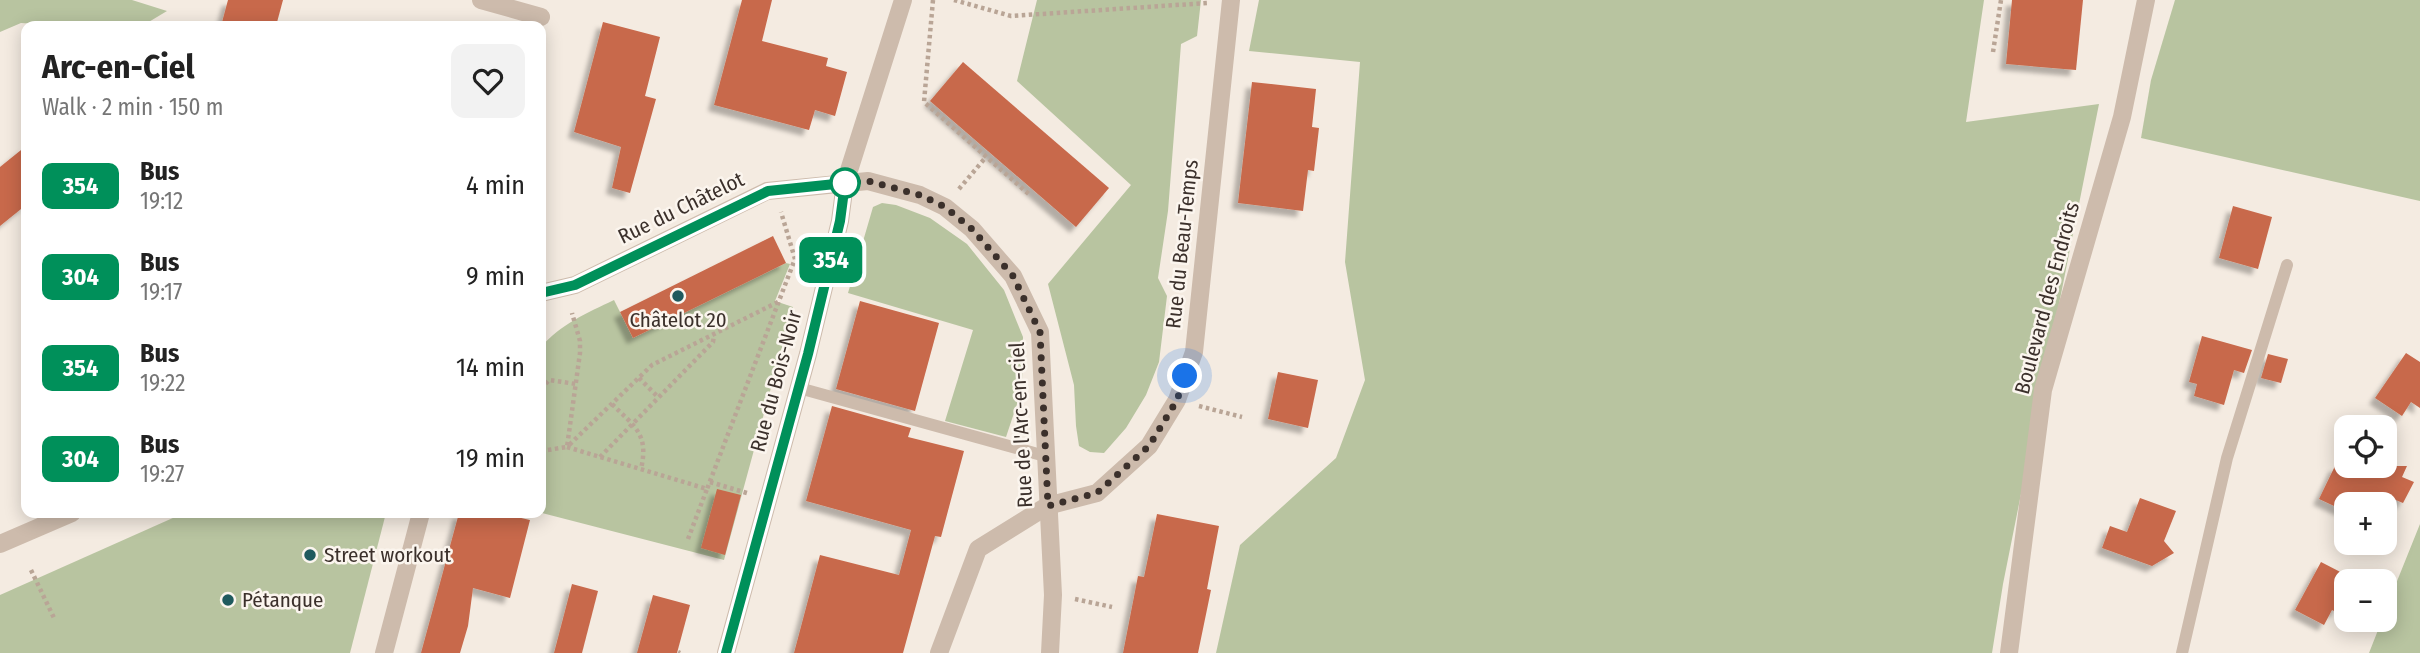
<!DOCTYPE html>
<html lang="en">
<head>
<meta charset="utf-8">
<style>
  :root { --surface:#fff; --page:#f2f2f2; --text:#222; --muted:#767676 }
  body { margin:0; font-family:"Fira Sans Condensed",sans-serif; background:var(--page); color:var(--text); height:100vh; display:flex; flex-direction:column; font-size:26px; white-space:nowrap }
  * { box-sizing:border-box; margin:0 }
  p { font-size:23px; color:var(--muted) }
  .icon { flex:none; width:38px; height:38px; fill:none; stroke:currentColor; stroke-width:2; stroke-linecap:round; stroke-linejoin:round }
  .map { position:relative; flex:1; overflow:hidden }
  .details { position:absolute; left:21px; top:21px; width:525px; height:497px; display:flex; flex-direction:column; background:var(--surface); border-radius:14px; box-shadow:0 4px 18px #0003 }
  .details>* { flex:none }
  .badge { padding:0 14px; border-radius:10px; font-size:24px; line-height:46px }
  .tools { position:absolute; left:2334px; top:415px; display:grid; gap:14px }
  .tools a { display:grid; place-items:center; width:63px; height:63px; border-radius:14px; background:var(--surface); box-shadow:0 4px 18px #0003; font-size:35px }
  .you { position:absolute; width:35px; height:35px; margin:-18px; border:5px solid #fff; border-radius:50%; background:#1a73e8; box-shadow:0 0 0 10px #1a73e833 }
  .map>.badge { position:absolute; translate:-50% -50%; box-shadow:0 0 0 4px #fff }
  .round { display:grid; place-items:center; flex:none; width:74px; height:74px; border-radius:14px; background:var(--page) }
  .overview { display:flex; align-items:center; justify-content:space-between; height:119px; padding:0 21px }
  h1 { font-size:33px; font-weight:700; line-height:52px }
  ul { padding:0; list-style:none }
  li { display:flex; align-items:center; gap:21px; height:91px; padding:0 21px }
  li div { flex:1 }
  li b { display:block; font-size:26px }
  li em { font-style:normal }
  li .badge { min-width:77px; font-weight:700; text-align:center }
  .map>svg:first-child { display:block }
  .green { fill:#b8c4a0 }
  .building { fill:#c8694b; filter:url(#shadow) }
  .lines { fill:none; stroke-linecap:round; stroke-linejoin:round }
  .path { stroke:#b9a596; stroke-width:4.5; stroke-dasharray:3.5 3.5; stroke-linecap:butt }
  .service { stroke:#cdbbac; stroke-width:12 }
  .minor { stroke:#cdbbac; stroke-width:18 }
  .line-casing { stroke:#fff; stroke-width:16 }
  .line { stroke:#00905a; stroke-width:10 }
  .walk { stroke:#3b302b; stroke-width:7; stroke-dasharray:0 12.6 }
  .stop-dot { fill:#fff; stroke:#00905a; stroke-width:3.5 }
  .poi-dot { fill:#1f5a5e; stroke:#fbf5ee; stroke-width:2.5 }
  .labels { text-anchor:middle; stroke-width:5; stroke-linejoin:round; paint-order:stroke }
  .street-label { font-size:21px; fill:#3b302b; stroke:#fbf5ee }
  .poi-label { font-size:21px; fill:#3b302b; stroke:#fbf5ee; text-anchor:start }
</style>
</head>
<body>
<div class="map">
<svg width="2420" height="653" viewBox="0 0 2420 653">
  <defs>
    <filter id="shadow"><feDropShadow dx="-6" dy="6" stdDeviation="2" flood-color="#0004"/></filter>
  </defs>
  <rect width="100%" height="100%" fill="#f4ebe1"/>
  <g class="green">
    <polygon points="0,0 132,0 167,11 142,26 67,26 21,23 0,32"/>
    <polygon points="1037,0 1201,0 1197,36 1181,44 1168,211 1158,278 1167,296 1159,362 1146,395 1126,428 1104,453 1090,452 1079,446 1076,426 1074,385 1048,284 1131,185 1017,81"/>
    <polygon points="1259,0 1984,0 1966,122 2099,104 2003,584 1992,653 1216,653 1240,545 1336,458 1365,380 1345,262 1360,62 1249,51"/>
    <polygon points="2175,0 2420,0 2420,201 2141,138 2151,80"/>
    <polygon points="882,203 896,205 930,218 967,244 1004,290 1023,337 1022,389 1006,437 945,421 973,330 848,293 873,207"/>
    <path d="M786 263 790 264 775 301 793 307 724 560 542 513 541 515 534 513H541V347C561 324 587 313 614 300L633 338Z"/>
    <polygon points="184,513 386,513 350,653 0,653 0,595"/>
    <polygon points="2420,524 2420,653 2369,653 2382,620 2385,620 2385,611"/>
  </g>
  <g class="building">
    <polygon points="228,0 283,0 276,26 221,26"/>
    <polygon points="742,0 772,0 762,41 828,58 826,66 847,72 835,116 815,110 809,130 714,105"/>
    <polygon points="2012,0 2083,0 2076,70 2006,64"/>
    <polygon points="603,22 660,37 645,96 656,99 630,193 612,188 621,147 574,132"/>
    <polygon points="963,62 1109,188 1076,227 930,101"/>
    <polygon points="1252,82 1316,89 1312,127 1319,128 1314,171 1308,170 1303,211 1238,203"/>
    <polygon points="26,146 26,205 0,226 0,167"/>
    <polygon points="2233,206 2272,217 2258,269 2219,258"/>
    <polygon points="773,236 786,263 633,338 620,312"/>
    <polygon points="860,301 939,323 915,411 836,389"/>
    <polygon points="2202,336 2252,350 2244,373 2234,370 2224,405 2194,396 2197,384 2189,382"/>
    <polygon points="2406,353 2420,362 2420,408 2411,402 2402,416 2375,398"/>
    <polygon points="2268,354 2288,359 2281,383 2261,378"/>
    <polygon points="1278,372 1318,380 1308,428 1268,419"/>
    <polygon points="832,406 911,428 908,437 964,451 941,537 935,536 903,653 794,653 820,555 899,575 911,530 806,501"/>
    <polygon points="2335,466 2407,466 2402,477 2414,482 2403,503 2391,498 2385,510 2385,504 2347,504 2347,512 2319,499"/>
    <polygon points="717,489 741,495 725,555 701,548"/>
    <polygon points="2140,498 2176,511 2164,541 2174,553 2152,566 2102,548 2110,526 2127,532"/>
    <polygon points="459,513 500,513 530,520 510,598 473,588 468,626 460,653 421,653"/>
    <polygon points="1157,514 1219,526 1207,589 1211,590 1198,653 1123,653 1138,576 1144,577"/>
    <polygon points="2321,562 2352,578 2351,581 2347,581 2347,590 2336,612 2332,610 2324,625 2295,610"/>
    <polygon points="572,584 598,591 582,653 554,653"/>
    <polygon points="653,595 690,605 677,653 637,653"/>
  </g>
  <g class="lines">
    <g class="path">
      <polyline points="933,0 924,102 1031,196"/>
      <polyline points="954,0 1011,16 1207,3"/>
      <polyline points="1993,52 2001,0"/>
      <polyline points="959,189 986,157"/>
      <polyline points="778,302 652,365 567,447 707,489 795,259 781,212"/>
      <polyline points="639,378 658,397"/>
      <polyline points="541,389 549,380 576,384"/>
      <path d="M612 404C635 427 649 434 641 469"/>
      <polyline points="1199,406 1242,417"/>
      <polyline points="541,451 567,447 580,353 580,341 572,313"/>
      <polyline points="600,457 713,342 714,335"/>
      <polyline points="710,482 747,493"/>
      <polyline points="688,539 707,489"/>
      <polyline points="31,570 54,618"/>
      <polyline points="1075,599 1112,607"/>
      <polyline points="678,652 680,653"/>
    </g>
    <g class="service">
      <polyline points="799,388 1045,456"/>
      <polyline points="2182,653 2227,458 2287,265"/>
    </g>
    <g class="minor">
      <polyline points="481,0 541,17"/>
      <polyline points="541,293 575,285 767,191 868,181 920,195 945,207 972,229 1013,276 1040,332 1053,595 1050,653"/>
      <polyline points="0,544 72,513"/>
      <polyline points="384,653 421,513"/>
      <polyline points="726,653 808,354 840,221 845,183 903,0"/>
      <polyline points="939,653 978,549 1047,506 1097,493 1149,446 1177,400 1194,352 1231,0"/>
      <polyline points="2009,653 2043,390 2122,117 2146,0"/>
    </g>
  </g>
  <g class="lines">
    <g class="line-casing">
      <polyline id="line" points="541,293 575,285 768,191 845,183 840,221 808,354 726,653"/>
    </g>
    <use href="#line" class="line"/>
    <polyline class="walk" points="845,183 868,181 920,195 945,207 972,229 1013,276 1040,332 1048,506 1097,493 1149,446 1177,400 1185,376"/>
  </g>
  <circle class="stop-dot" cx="845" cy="183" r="14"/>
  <g class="poi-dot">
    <circle cx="678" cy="296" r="7"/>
    <circle cx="310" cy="555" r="7"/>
    <circle cx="228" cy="600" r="7"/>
  </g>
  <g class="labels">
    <g class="street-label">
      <text transform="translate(681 208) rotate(-26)" y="7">Rue du Châtelot</text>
      <text transform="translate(1182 244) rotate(-84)" y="7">Rue du Beau-Temps</text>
      <text transform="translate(2047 298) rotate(-75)" y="7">Boulevard des Endroits</text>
      <text transform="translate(776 381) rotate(-75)" y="7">Rue du Bois-Noir</text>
      <text transform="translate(1021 425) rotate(-93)" y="7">Rue de l'Arc-en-ciel</text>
    </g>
    <g class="poi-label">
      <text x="678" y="327" text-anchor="middle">Châtelot 20</text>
      <text x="324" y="562">Street workout</text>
      <text x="242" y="607">Pétanque</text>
    </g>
  </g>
</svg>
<div class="tools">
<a><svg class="icon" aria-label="locate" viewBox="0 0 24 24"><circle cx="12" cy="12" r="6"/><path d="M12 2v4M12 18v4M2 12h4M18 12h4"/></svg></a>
<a>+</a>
<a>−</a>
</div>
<div class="you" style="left:1185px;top:376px"></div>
<b class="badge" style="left:831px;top:260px;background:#00905a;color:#fff">354</b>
<section class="details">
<div class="overview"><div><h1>Arc-en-Ciel</h1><p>Walk · 2 min · 150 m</p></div><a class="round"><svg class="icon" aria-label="heart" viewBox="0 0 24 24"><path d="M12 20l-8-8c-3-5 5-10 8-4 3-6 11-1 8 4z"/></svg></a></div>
<ul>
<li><span class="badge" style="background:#00905a;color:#fff">354</span><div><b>Bus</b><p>19:12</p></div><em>4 min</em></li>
<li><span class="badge" style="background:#00905a;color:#fff">304</span><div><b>Bus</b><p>19:17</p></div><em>9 min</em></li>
<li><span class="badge" style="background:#00905a;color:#fff">354</span><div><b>Bus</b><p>19:22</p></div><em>14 min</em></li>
<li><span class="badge" style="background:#00905a;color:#fff">304</span><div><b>Bus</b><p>19:27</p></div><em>19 min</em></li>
</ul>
</section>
</div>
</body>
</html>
